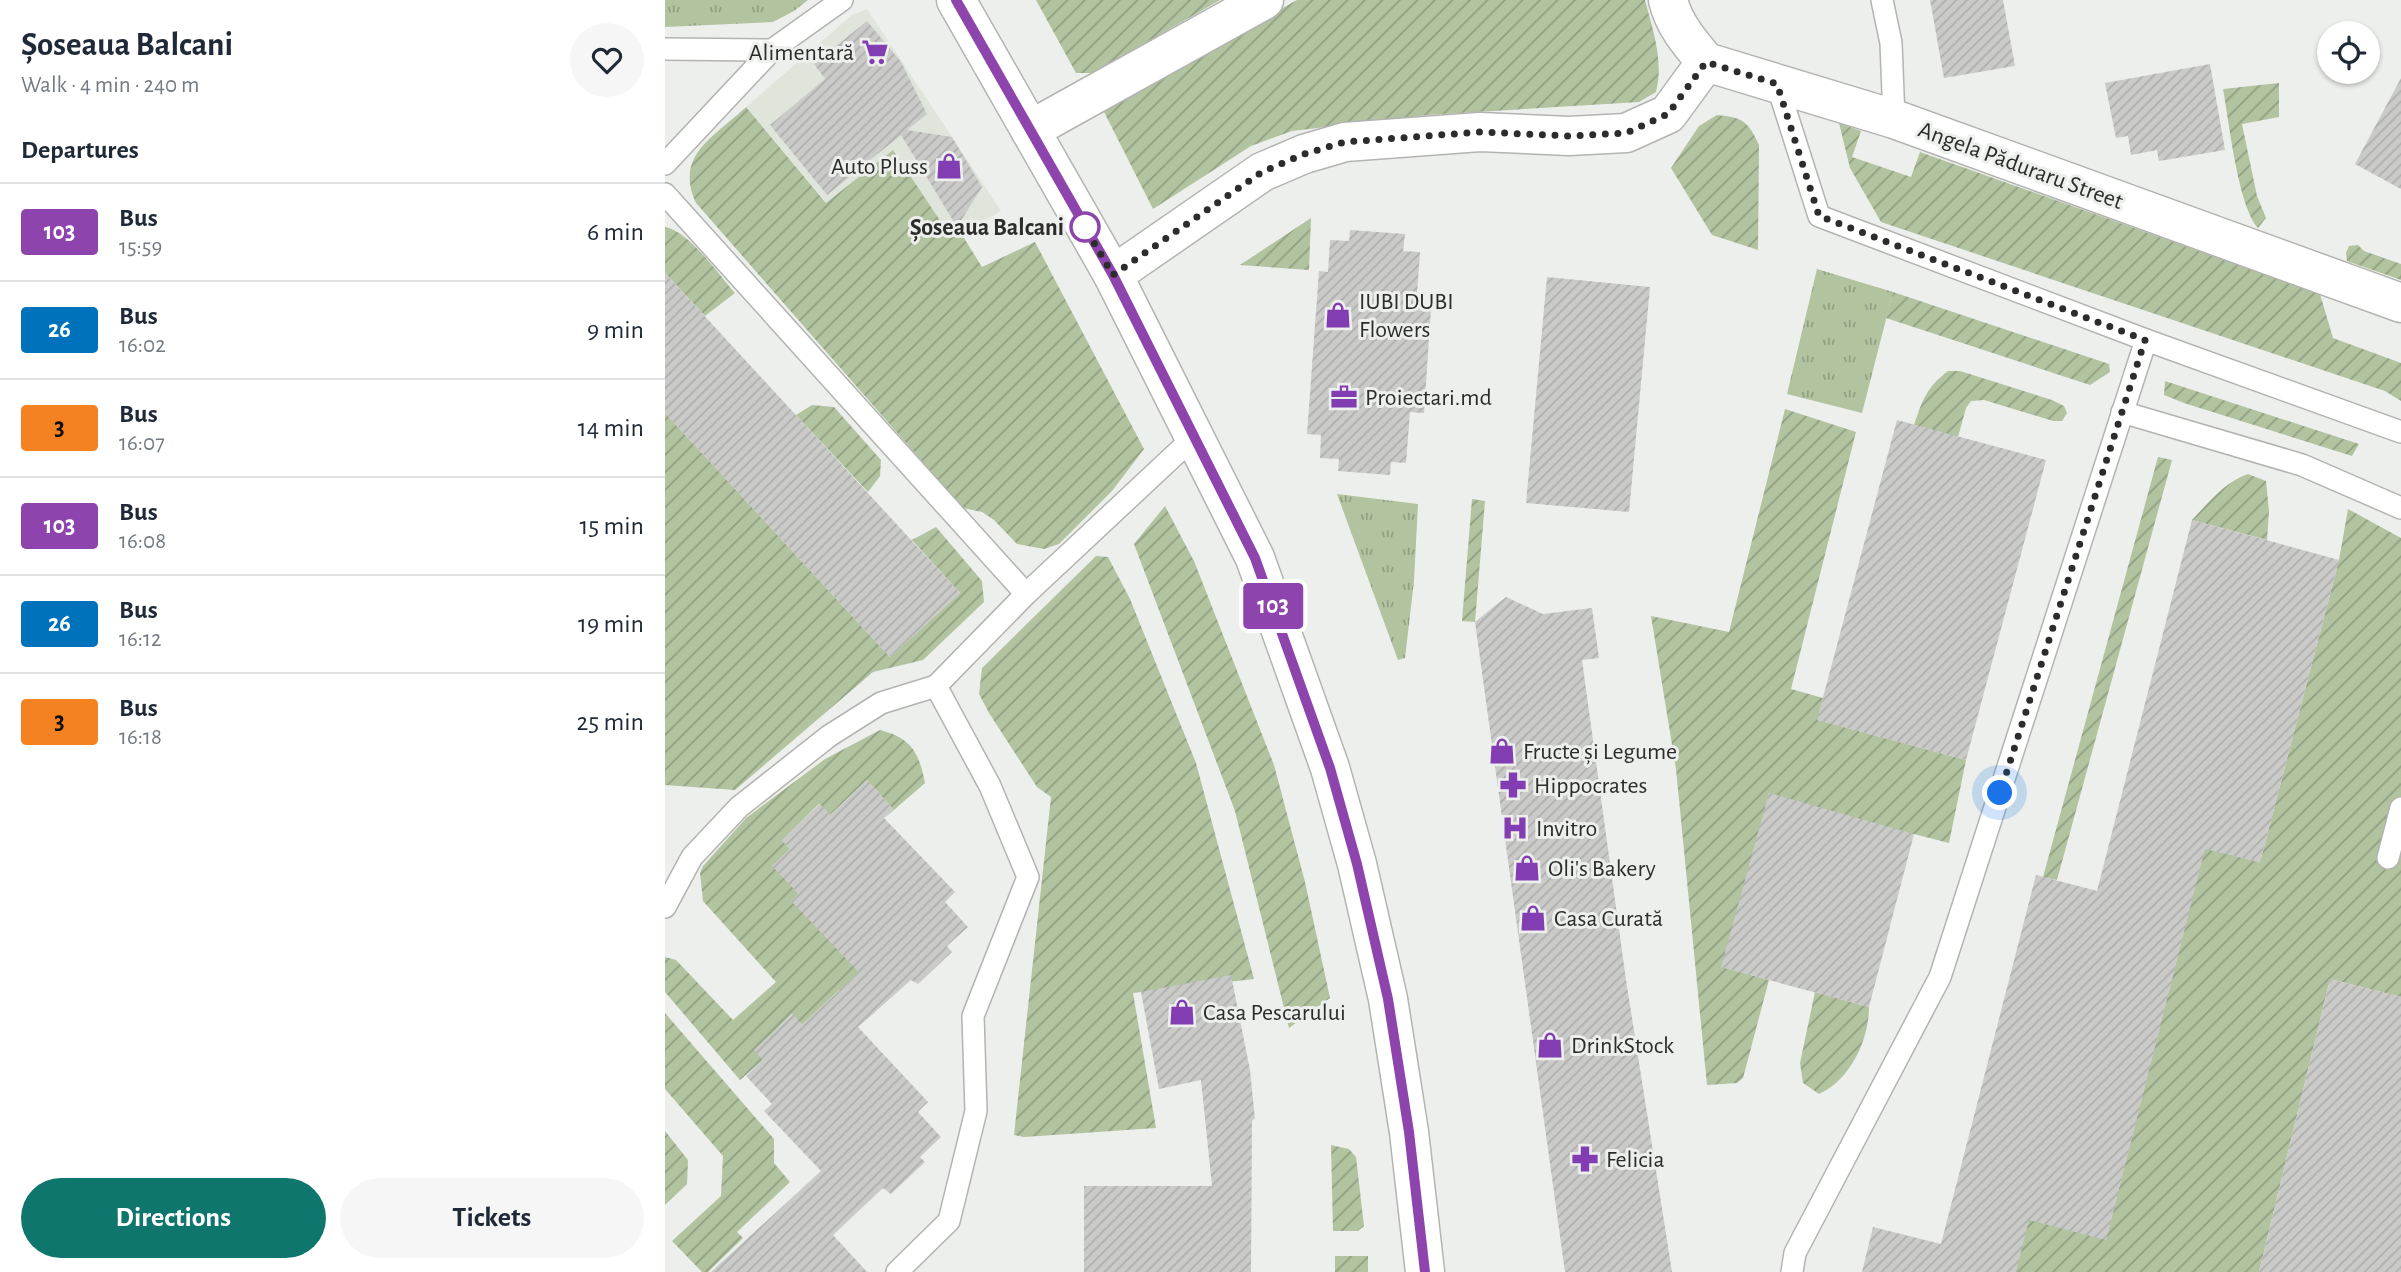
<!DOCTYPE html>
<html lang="en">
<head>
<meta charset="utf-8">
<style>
  :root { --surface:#fff; --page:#f6f6f7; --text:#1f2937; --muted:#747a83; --line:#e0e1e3; --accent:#0f766e }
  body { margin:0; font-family:"Alegreya Sans",sans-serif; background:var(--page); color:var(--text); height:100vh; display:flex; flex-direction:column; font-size:26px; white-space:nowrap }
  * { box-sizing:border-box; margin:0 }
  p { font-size:23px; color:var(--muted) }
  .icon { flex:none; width:38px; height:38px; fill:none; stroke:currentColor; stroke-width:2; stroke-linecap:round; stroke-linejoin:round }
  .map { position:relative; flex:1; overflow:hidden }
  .panel { display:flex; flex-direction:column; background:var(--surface); width:665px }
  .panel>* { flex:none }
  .badge { padding:0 14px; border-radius:5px; font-size:24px; line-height:46px }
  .fabs { position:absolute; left:1652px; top:21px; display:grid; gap:14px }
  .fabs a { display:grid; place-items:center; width:63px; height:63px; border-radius:50%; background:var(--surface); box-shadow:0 2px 5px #0004; font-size:35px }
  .you { position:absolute; width:35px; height:35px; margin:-18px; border:5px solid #fff; border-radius:50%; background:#1a73e8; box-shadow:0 0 0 10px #1a73e833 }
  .map>.badge { position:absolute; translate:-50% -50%; box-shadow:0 0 0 4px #fff }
  h2 { padding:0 21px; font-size:26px; line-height:63px }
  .round { display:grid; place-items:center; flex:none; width:74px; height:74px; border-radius:37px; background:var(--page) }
  .overview { display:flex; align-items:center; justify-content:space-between; height:119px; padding:0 21px }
  h1 { font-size:33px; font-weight:700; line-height:52px }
  .cta { display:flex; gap:14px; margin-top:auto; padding:14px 21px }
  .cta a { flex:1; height:80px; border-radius:42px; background:var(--accent); color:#fff; font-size:28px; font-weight:700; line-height:80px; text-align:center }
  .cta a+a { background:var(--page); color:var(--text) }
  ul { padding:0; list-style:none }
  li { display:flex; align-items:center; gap:21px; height:98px; padding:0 21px; border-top:2px solid var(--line) }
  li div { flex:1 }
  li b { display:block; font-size:26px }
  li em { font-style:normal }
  li .badge { min-width:77px; font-weight:700; text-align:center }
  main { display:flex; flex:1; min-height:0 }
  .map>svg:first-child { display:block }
  .built { fill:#e0e5db }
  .park { fill:url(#park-tufts) }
  .garden { fill:url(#garden-furrows) }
  .building { fill:url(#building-hatch) }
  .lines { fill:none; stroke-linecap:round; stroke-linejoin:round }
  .service-casing { stroke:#b3b4b1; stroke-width:24 }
  .minor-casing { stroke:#b3b4b1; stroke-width:41 }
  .secondary-casing { stroke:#b3b4b1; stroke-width:41 }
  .service { stroke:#fff; stroke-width:21 }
  .minor { stroke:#fff; stroke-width:38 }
  .secondary { stroke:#fff; stroke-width:38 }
  .line-casing { stroke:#fff; stroke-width:16 }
  .line { stroke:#8e44ad; stroke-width:10 }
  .walk { stroke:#2b2c2b; stroke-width:7; stroke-dasharray:0 12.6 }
  .stop-dot { fill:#fff; stroke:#8e44ad; stroke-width:3.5 }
  .labels { text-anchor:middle; stroke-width:6; stroke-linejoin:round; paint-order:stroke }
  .poi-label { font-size:24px; fill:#2b2c2b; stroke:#edefec; text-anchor:start }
  .street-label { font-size:24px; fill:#2b2c2b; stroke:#edefec }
  .stop-label { font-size:24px; font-weight:bold; fill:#2b2c2b; stroke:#edefec; text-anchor:end }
</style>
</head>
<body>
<main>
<section class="panel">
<div class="overview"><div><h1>Șoseaua Balcani</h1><p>Walk · 4 min · 240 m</p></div><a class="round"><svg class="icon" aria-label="heart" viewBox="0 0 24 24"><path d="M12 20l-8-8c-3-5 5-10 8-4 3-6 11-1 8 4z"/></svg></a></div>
<h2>Departures</h2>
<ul>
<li><span class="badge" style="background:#8e44ad;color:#fff">103</span><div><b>Bus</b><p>15:59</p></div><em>6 min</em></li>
<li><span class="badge" style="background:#0072bc;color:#fff">26</span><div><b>Bus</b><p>16:02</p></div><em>9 min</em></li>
<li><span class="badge" style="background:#f58220;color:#111">3</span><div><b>Bus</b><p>16:07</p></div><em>14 min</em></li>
<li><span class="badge" style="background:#8e44ad;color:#fff">103</span><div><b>Bus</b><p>16:08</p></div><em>15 min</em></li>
<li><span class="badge" style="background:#0072bc;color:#fff">26</span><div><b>Bus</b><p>16:12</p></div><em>19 min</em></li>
<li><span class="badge" style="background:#f58220;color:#111">3</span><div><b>Bus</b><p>16:18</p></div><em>25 min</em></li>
</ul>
<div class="cta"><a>Directions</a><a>Tickets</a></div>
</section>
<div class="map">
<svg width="1736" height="1272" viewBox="0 0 1736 1272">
  <defs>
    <pattern id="park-tufts" width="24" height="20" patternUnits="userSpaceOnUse" patternTransform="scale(1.75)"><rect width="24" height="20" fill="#b2c39f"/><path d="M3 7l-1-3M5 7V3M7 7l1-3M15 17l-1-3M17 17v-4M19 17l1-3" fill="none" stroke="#919f82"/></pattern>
    <pattern id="garden-furrows" width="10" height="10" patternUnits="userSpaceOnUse" patternTransform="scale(1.75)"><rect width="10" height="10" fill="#b2c39f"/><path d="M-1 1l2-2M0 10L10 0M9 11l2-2" fill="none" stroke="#919f82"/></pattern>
    <pattern id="building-hatch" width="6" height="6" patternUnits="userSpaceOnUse" patternTransform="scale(1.75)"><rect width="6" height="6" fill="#cacbc9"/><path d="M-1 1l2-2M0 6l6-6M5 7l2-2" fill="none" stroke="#aeaead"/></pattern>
  </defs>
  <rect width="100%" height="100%" fill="#edefec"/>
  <polygon class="built" points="202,9 336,211 297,235 289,222 280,228 162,203 81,107 187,15"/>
  <g class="park">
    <polygon points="0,0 143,0 129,11 108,22 0,27"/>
    <polygon points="1152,269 1228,292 1197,413 1122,394"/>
    <polygon points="672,494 753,504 749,581 740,658 733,660"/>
  </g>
  <g class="garden">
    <polygon points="371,0 555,0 428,73 411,73"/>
    <path d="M632 0H980C988 31 999 61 991 92L974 102 763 115 627 131 586 146 488 209 437 108Z"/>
    <path d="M1614 83V117L1577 124 1592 196 1601 218 1593 228C1573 206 1564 121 1558 89Z"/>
    <path d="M81 107 161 203 228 150 280 228 289 222 317 267 370 242 479 449 447 491 394 544 379 549 352 544 329 520 317 512 298 508 31 203C9 155 49 137 81 107Z"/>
    <path d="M1052 115C1077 117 1083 121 1094 145L1093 250 1047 235 1006 168 1034 126Z"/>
    <polygon points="1174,123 1196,131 1187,157 1246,177 1255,152 1655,294 1668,338 1736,363 1736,401 1720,391 1216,222 1185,168"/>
    <polygon points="646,218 644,270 575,265"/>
    <path d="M0 227C24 231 53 274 70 293L40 316 0 273Z"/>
    <polygon points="1693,245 1699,251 1736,264 1736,280 1682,261 1681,253 1684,246"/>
    <polygon points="1228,292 1444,364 1445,372 1425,385 1221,318"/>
    <path d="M1283 371H1295L1387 400 1399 406 1402 413 1397 421H1388L1319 400 1306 401 1301 408 1293 437 1249 425C1258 399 1261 388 1283 371Z"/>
    <polygon points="1500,381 1694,444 1687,456 1519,403 1499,395"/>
    <polygon points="147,405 169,407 216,460 215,476 203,492 131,415"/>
    <polygon points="1120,409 1191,432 1126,689 1158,698 1153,720 1301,760 1284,843 1249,834 1057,967 1104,980 1078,1078 1072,1083 1042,1085 1011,769 986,616 1064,632"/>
    <polygon points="0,413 225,657 295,593 247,540 271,527 317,581 319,602 258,660 208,672 70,790 0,785"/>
    <polygon points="1493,457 1507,460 1392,880 1378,877"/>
    <path d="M1583 474 1601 481 1604 511 1602 540 1527 520C1544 502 1560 482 1583 474Z"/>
    <polygon points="807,499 820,501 810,622 797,621"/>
    <polygon points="500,506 529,561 609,765 640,882 665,998 624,1028 570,811 469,544"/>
    <polygon points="1683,509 1736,538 1736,997 1665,979 1594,1272 1351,1272 1288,1200 1441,1239 1523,915 1435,892 1449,826 1595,862 1674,560"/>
    <polygon points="431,556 443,557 465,599 531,763 589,979 468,993 491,1128 359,1137 349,1135 386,797 372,787 324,713 314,694 317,668"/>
    <path d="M215 730C246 738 254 752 260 783L229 810 202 780 165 815 154 804 117 840 125 849 108 866 134 894 127 901 197 975 210 1012 202 1019 174 990 137 1025 127 1014 90 1050 98 1060 75 1080 0 992V957L11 960 68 1020 111 982 38 901 35 873 38 866 81 818 160 759Z"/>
    <path d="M1150 992 1204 1007C1204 1040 1185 1080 1154 1094L1138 1083 1135 1063Z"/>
    <polygon points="0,1013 109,1139 109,1163 125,1182 72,1232 78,1238 43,1272 37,1272 7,1241 56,1196 58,1156 0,1089"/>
    <polygon points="0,1131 23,1160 22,1184 0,1205"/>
    <polygon points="666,1145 684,1149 691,1157 699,1226 693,1231 668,1231"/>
    <rect x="670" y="1256" width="33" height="16"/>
  </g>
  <g class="building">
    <polygon points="1265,0 1338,0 1350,66 1279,78"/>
    <polygon points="202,21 236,62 262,114 242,130 287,137 317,187 292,227 236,135 162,195 105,125 160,79 149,64"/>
    <polygon points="1545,64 1560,150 1494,161 1492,150 1466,155 1463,136 1451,138 1440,83"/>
    <polygon points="1736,78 1736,189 1690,164"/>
    <polygon points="685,230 740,234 738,251 755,252 751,308 766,309 759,413 745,412 741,463 726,462 725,475 673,471 674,459 655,458 656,435 642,434 654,271 663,272 665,240 684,241"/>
    <polygon points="0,273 295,593 225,657 0,413"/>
    <polygon points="882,277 985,287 964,512 861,503"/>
    <polygon points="1232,420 1381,460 1301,760 1152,720"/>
    <polygon points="1527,520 1674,560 1595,862 1540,849 1441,1240 1364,1220 1351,1272 1197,1272 1208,1227 1276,1244 1371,875 1432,891"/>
    <polygon points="841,597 878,614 927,608 934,658 917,660 961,980 1007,1272 900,1272 810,622"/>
    <polygon points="202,780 229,810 219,818 290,892 280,902 303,927 282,946 287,952 253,984 246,980 193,1027 263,1102 253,1112 276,1137 255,1157 260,1162 226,1194 218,1188 168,1235 202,1272 46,1272 156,1171 99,1111 107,1104 81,1076 98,1060 89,1050 128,1014 137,1025 194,972 126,901 134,894 107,866 125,849 116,840 155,804 165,815"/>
    <polygon points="1104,793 1249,834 1204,1007 1056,967"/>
    <polygon points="566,975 585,1070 590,1119 587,1120 586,1272 419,1272 419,1186 547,1186 536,1080 494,1089 476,992"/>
    <polygon points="1665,979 1736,997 1736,1272 1594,1272"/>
  </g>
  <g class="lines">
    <g class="service-casing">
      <g id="service">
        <polyline points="1217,0 1226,43 1229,119"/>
        <polyline points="0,49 107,50 177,0"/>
        <polyline points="1112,84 1154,216 1481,340 1736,432"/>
        <polyline points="0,164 107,50"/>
        <polyline points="0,194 361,594"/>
        <polyline points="1457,412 1637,465 1736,508"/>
        <polyline points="1723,858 1736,808"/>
        <polyline points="0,907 27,857 74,807 164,736 216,703 271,686"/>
        <polyline points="232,1272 284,1221 311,1111 308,1016 363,877 325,786 271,686 361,594 529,437"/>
        <polyline points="1127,1272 1130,1253 1275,977 1481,340"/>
      </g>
    </g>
    <g class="minor-casing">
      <g id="minor">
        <path d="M1003 0C1009 25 1025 43 1041 62L1229 119 1736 303"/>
        <polyline points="365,130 599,0"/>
        <polyline points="448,275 597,172 639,154 680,142 815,132 904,136 961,133 1003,114 1041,62"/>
      </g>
    </g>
    <g class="secondary-casing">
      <polyline id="secondary" points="291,0 448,275 590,558 665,768 692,864 723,999 744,1132 760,1272"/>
    </g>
    <use href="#service" class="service"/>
    <use href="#minor" class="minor"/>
    <use href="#secondary" class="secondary"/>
  </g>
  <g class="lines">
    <g class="line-casing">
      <polyline id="line" points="291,0 448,275 590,558 665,768 692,864 723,999 744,1132 760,1272"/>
    </g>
    <use href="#line" class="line"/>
    <polyline class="walk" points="420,227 415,219 448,275 597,172 639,154 680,142 815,132 904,136 961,133 1003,114 1041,62 1112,84 1154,216 1480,340 1335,793"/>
  </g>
  <defs>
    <g id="supermarket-bare" transform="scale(2.1)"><path d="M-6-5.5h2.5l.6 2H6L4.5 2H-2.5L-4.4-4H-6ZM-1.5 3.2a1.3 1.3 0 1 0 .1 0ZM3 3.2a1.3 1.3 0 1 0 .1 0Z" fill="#813db1" stroke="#edefec" stroke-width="2.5" paint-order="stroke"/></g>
    <g id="shop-bare" transform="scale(2.1)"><path d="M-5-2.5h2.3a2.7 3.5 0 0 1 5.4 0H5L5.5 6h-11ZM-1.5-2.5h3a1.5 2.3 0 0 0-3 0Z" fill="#813db1" stroke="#edefec" stroke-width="2.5" paint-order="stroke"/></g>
    <g id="office-bare" transform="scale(2.1)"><path d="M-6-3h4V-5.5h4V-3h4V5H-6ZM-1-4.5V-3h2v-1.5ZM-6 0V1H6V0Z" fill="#813db1" stroke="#edefec" stroke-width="2.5" paint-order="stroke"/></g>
    <g id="pharmacy-bare" transform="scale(2.1)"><path d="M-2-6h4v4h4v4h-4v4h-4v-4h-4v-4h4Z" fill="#813db1" stroke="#edefec" stroke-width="2.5" paint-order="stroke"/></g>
    <g id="hospital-bare" transform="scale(2.1)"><path d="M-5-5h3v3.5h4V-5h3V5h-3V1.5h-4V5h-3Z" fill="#813db1" stroke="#edefec" stroke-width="2.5" paint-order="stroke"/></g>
  </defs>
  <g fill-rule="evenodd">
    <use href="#supermarket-bare" x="210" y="52"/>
    <use href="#shop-bare" x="284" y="166"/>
    <use href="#shop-bare" x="673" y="315"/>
    <use href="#office-bare" x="679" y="397"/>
    <use href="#shop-bare" x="837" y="751"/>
    <use href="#pharmacy-bare" x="848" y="785"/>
    <use href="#hospital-bare" x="850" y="828"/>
    <use href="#shop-bare" x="862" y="868"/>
    <use href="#shop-bare" x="868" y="918"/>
    <use href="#shop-bare" x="517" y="1012"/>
    <use href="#shop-bare" x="885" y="1045"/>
    <use href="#pharmacy-bare" x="920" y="1159"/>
  </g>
  <circle class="stop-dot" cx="420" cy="227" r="14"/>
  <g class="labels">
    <g class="poi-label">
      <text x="189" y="60" text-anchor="end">Alimentară</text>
      <text x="263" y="174" text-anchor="end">Auto Pluss</text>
      <text x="694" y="309">IUBI DUBI<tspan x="694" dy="28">Flowers</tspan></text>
      <text x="700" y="405">Proiectari.md</text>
      <text x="858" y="759">Fructe și Legume</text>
      <text x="869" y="793">Hippocrates</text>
      <text x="871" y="836">Invitro</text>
      <text x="883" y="876">Oli's Bakery</text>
      <text x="889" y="926">Casa Curată</text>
      <text x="538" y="1020">Casa Pescarului</text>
      <text x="906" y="1053">DrinkStock</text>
      <text x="941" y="1167">Felicia</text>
    </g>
    <g class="street-label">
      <text transform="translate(1356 165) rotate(20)" y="8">Angela Păduraru Street</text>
    </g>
    <g class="stop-label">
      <text x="399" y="235">Șoseaua Balcani</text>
    </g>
  </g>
</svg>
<div class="fabs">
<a><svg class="icon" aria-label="locate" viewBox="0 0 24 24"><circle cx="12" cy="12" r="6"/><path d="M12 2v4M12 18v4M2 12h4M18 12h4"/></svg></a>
</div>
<div class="you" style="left:1335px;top:793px"></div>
<b class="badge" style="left:608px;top:606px;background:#8e44ad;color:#fff">103</b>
</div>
</main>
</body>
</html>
